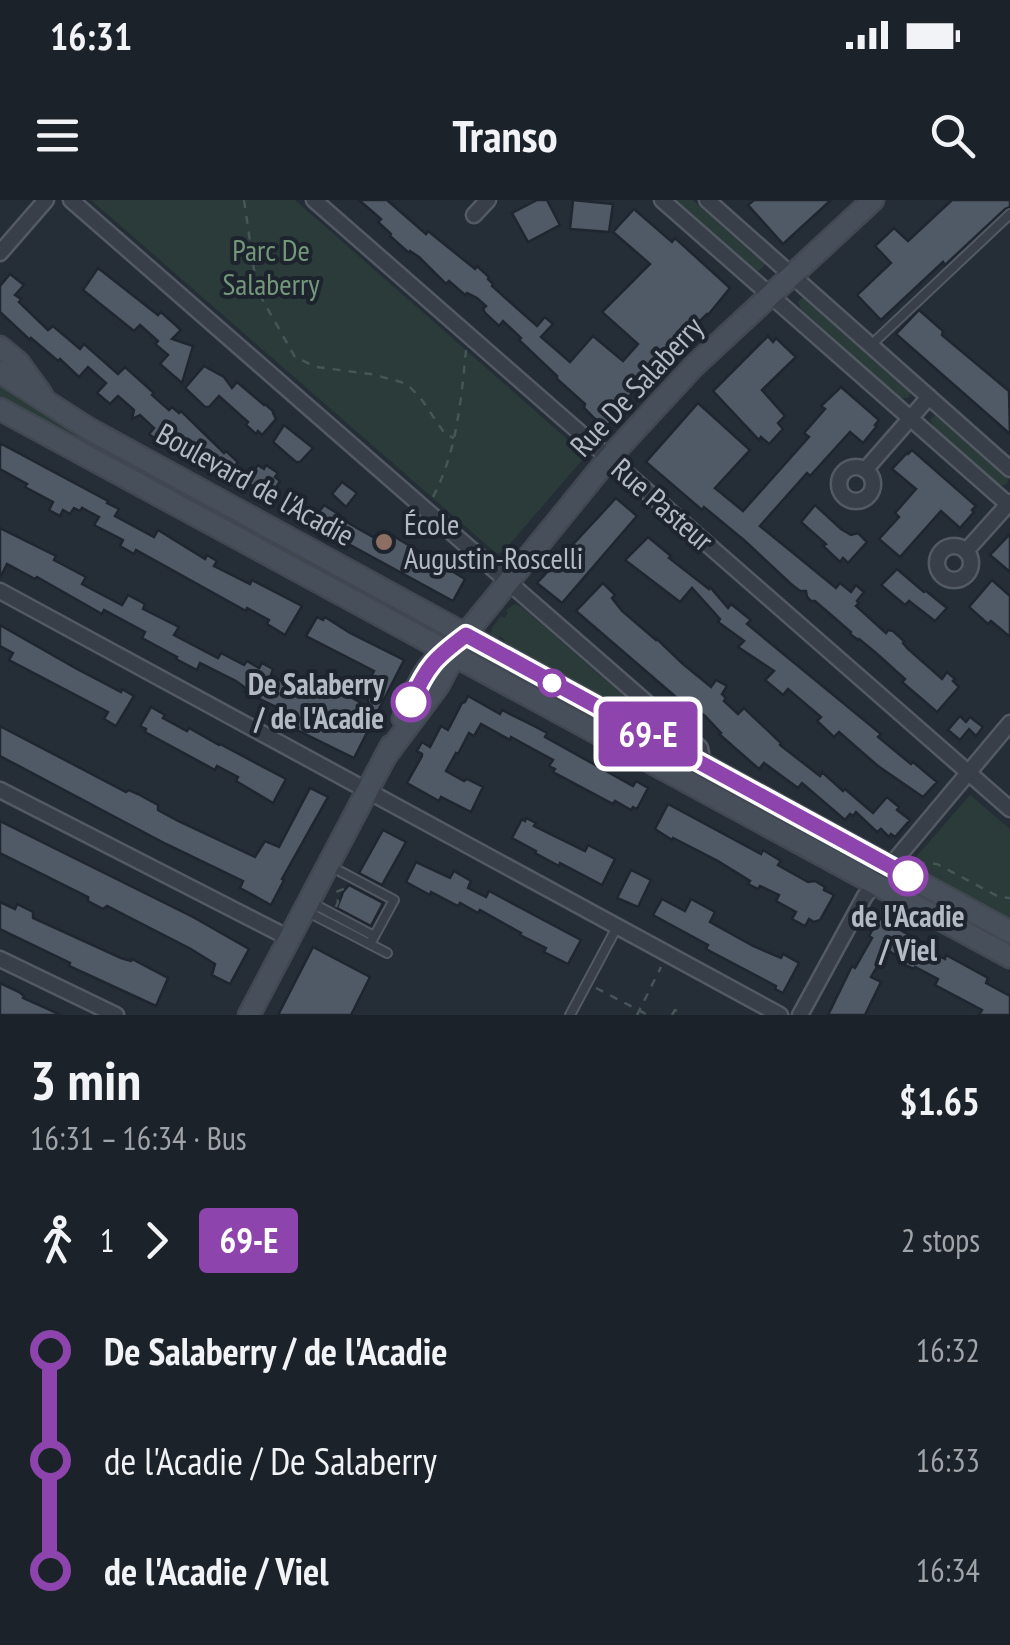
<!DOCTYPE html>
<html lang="en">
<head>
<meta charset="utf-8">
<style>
  :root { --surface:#1c2229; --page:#292f35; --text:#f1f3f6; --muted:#a0a4a8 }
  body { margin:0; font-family:"PT Sans Narrow",sans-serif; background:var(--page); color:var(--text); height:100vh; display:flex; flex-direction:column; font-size:38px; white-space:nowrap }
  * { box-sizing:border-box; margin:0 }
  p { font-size:32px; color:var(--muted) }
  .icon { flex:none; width:55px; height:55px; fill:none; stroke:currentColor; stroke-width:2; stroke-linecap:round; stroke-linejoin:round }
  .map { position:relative; height:815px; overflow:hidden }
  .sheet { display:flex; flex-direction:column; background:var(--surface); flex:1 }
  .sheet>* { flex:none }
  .badge { padding:0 20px; border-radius:8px; font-size:35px; line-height:65px }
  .map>.badge { position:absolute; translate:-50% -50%; box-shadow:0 0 0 5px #fff }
  .legs { display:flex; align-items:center; gap:15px; height:110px; padding:0 30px; font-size:32px }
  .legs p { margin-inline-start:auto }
  .summary { display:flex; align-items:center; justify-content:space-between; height:170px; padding:0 30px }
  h1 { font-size:55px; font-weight:700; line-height:75px }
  ul { padding:0 30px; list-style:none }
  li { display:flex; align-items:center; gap:35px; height:110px; font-size:38px }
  li i { display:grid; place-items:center; width:15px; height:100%; margin:0 12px; background:currentColor }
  li i::after { content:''; width:25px; height:25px; margin:-12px; border:8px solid; border-radius:50%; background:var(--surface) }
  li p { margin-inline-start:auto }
  li:first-child i { background:linear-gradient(#0000 50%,currentColor 0) }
  li:last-child i { background:linear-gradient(currentColor 50%,#0000 0) }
  .status { display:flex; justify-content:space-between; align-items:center; height:70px; padding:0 50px; background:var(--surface); direction:ltr }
  .status svg { height:28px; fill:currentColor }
  header { display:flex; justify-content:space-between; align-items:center; height:130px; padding:0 30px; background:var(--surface); font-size:45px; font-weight:700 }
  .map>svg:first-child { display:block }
  .green { fill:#2a3b3a }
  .building { fill:#505a66; stroke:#1f262f; stroke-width:2.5 }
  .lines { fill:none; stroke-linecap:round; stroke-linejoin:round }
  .service-casing { stroke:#535a63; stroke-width:12 }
  .minor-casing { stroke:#535a63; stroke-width:19 }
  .secondary-casing { stroke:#414851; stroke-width:25 }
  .path { stroke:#465658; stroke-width:2.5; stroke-dasharray:8 8; stroke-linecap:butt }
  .service { stroke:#383f48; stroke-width:8 }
  .minor { stroke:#383f48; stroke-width:14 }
  .secondary { stroke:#474f5a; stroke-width:20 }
  .line-1-casing { stroke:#fff; stroke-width:22 }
  .line-1 { stroke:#8e44ad; stroke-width:15 }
  .education-dot { fill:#8d6e63; stroke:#1d242d; stroke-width:4 }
  .stop-1-dot { fill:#fff; stroke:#8e44ad; stroke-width:5 }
  .labels { text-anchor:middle; stroke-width:8; stroke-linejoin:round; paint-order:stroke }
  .park-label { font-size:30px; fill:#74977b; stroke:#1d242d }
  .street-label { font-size:30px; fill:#b3bac4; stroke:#1d242d }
  .poi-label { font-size:30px; fill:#b3bac4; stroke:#1d242d; text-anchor:start }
  .stop-label { font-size:30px; font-weight:bold; fill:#b3bac4; stroke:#1d242d; text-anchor:end }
</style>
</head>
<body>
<div class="status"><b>16:31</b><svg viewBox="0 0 49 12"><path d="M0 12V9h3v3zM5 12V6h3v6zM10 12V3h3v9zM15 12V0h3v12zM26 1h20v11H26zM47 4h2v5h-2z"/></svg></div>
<header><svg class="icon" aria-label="menu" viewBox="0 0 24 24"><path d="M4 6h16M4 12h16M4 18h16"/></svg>Transo<svg class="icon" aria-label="search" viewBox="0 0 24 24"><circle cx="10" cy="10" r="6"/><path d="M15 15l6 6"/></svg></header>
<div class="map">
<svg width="1010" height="815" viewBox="0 0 1010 815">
  <rect width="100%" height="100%" fill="#252d37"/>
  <g class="green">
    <polygon points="91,0 295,0 583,253 584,258 503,352 497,354"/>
    <polygon points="676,0 693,0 754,55 768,62 755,74 747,63"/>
    <polygon points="802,98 806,99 910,190 911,194 908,198 901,198 801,109 798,102"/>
    <polygon points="0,185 81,236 426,424 423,428 0,197"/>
    <polygon points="935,215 1006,275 1009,280 1007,284 1001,286 933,226 930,220"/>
    <polygon points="515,404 523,408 641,511 637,517 504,444 505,440 499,436 497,440 491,434 492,428 501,416 504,418 508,413 506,410"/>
    <polygon points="481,452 630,532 626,540 514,479 478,457"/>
    <polygon points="660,549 867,661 863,669 656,556"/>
    <polygon points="970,595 1010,629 1010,724 973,704 975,700 923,673 925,669 920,666 918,669 913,665 916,657"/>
  </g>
  <g class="building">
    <polygon points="359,0 387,0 426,34 428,31 475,69 477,66 489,77 488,79 493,84 492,86 537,126 545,117 553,124 541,137 570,162 593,136 623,161 638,144 602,112 650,64 613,32 634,9 672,42 675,38 730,88 708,115 707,114 700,121 698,120 666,157 664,156 658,162 655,159 629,188 632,193 617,209 620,212 607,226 604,224 602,226 584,208 585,204 557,179 557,176 519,140 521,138 503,121 499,126 485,113 483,109 486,106 477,98 467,93 465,95 449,81 446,84 419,57 410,51 409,53 390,36 391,34 378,22 381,19"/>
    <polygon points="537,0 547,0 560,25 528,42 512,13"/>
    <polygon points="573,0 613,4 609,32 570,29"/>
    <polygon points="754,0 831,0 783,44 748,5"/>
    <polygon points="952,0 1010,0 1010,7 1005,9 945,65 943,62 881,120 857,95 891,63 875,46 894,28 908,41"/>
    <polygon points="98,68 158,115 161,112 181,130 172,139 193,146 182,183 160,164 168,155 155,144 158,141 140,125 134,131 83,90"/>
    <polygon points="10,74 24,85 15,95 21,99 19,102 48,130 53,126 80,149 84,144 118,174 125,167 154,193 152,195 169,210 172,207 179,213 181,211 224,253 226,251 238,262 227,274 206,255 204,258 178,235 166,248 149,234 154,228 140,215 132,219 134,210 118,196 110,204 97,193 106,183 88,167 79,177 60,159 58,161 31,138 30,140 0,112 0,86"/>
    <polygon points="919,110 943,131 942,135 1009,191 1010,234 896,134"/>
    <polygon points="768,136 773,142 776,138 796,157 762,190 785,216 778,223 783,229 769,244 761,237 759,240 713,191"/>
    <polygon points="204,166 224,177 232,188 237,182 264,205 265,204 274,212 273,213 276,219 262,235 258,231 256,234 246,225 248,222 219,196 209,207 205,207 185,188"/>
    <polygon points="841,187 879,220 875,225 877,226 863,243 850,232 810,276 807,273 760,326 836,388 840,383 851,392 856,385 864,392 857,401 859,403 856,406 886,433 888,430 893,431 904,441 903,443 908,449 942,479 947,472 955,479 953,481 959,487 937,512 902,482 905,479 876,453 859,439 858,440 850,434 851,432 815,401 811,401 807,397 806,391 800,391 791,384 745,341 704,307 702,310 646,262 698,203 750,250 715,288 743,311 809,237 804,233 825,209 821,206"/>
    <polygon points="284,225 313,248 300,262 296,262 273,242"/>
    <polygon points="0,243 108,301 107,303 119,309 115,316 154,337 158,330 205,359 207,355 217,361 214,366 250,384 252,380 302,406 285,435 267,424 269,420 247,408 246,411 136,350 134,354 120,346 123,340 94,325 99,317 82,308 80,311 74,308 70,314 63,310 60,316 49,310 53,302 25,287 27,284 0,269"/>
    <polygon points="912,250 976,306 972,310 974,312 960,328 941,311 900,357 879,339 899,317 895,313 916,289 892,269 907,253 908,254"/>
    <polygon points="258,265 264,269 266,265 278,273 275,277 280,281 271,296 246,282"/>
    <polygon points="342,282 357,293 346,307 332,294"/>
    <polygon points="616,298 637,316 562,403 537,383"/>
    <polygon points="324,305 340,315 338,317 380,341 385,331 465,379 453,401 332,335 327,341 308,329 300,310 313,320"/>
    <polygon points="815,305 841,329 851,335 858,333 867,342 848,363 843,358 840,362 823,346 826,344 801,322"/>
    <polygon points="0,328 56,356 54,360 86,377 82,384 122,405 128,395 145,404 143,409 179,427 174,435 218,458 221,453 244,465 247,461 259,468 262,463 273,469 271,475 310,496 319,479 370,508 365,488 374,471 306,436 317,417 323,420 325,417 350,433 404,460 354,558 293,528 299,518 245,492 247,489 236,481 200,463 197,470 176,459 177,457 142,438 145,432 104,410 102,414 37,377 35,379 7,364 0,378"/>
    <polygon points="1010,334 1010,372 990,355"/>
    <polygon points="648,337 671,356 669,358 709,389 710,387 728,408 731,404 751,420 747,424 881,534 878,537 911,564 913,562 937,582 923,597 878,566 839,532 834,537 817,521 821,517 788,489 783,495 765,480 774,471 738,447 744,441 718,422 720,419 692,388 680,402 625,360"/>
    <polygon points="897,369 924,392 926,391 947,408 935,421 909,401 905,405 881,385"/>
    <polygon points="992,380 1010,396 1010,437 991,421 988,424 969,407"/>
    <polygon points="603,383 615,395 612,398 622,411 656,440 657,439 683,464 711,487 716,480 727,486 722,494 726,498 724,501 738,514 744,508 781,543 780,545 820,576 822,572 843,591 845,589 873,613 887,597 899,607 897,610 910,620 895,637 891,634 889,637 881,629 877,632 856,612 853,616 850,614 845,620 802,583 798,588 764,563 759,569 719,534 721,533 705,516 685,502 684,504 576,411"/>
    <polygon points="0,425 77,469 121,492 122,489 134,496 116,526 104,519 108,512 9,460 13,453 0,446"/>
    <polygon points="468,496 500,514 502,510 534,526 547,533 545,537 633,586 636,581 648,588 637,609 633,607 631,610 615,601 613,604 553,572 555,569 549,566 553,560 511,537 510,540 481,524 474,536 469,533 458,554 456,553 446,571 464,581 467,579 483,587 471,612 441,597 439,601 407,583 422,556 422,554 417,551 422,542 430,547 441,526 448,530 462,503 465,502"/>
    <polygon points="151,507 165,515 163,518 187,531 189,528 219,545 220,544 286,579 273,603 236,581 238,577 217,566 215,570 145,532 146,529 140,526"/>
    <polygon points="960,516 966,522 970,517 983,527 976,536 969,529 960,540 948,530"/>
    <polygon points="0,526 126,592 129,590 138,594 158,605 158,610 178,621 255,657 265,641 279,647 310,588 328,597 282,679 284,680 271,705 240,688 243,681 166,644 0,556"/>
    <polygon points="668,604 761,654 763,650 781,661 778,665 808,682 815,681 825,687 824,690 834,695 820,720 814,722 809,719 805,726 792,719 796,712 776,701 779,695 760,686 758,689 748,684 750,681 718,661 673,638 672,640 655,629"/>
    <polygon points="526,618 536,623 534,626 585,651 588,645 615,659 602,685 560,663 559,666 535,653 536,651 512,638 522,619 525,621"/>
    <polygon points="0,621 193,717 249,749 230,784 212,775 215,764 191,749 107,706 103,709 88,701 88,697 0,653"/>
    <polygon points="383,630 406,642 382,685 359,673"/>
    <polygon points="416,662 450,678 454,671 471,681 468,688 486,697 489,691 581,740 568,764 544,752 546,748 520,735 521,733 480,710 478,713 460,703 458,706 431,692 430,695 406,682"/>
    <polygon points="631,670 651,680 638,707 617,698"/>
    <polygon points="349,685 383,703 371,726 337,708 343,692"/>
    <polygon points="662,699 685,711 691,699 715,712 710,722 753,746 781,758 783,754 799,763 783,793 775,789 776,786 706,749 708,745 653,715"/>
    <polygon points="0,702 15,709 17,704 33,712 33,718 121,758 131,761 132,759 168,778 156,806 69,766 70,763 0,729"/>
    <polygon points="879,718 927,745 925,749 945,759 946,755 988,778 986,783 1010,796 1010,815 979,815 982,810 935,785 938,779 915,767 914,769 902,764 904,760 887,750 871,777 881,782 865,815 828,815 852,766 855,768 872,738 869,736"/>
    <polygon points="313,747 370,777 351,815 278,815"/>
    <polygon points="0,783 19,792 24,796 23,798 61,815 0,815"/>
  </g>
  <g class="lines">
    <g class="service-casing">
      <g id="service">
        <polyline points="871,145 1010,14"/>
        <polyline points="332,667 394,700 370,744"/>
        <polyline points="312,703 374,736"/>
        <polyline points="308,712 387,753"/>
        <polyline points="570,815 617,727"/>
      </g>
    </g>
    <g class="minor-casing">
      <g id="minor">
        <polyline points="71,0 655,510 671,521 700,548 701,553 697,561"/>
        <polyline points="314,0 1010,609"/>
        <polyline points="662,0 1010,306"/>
        <polyline points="707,0 1010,269"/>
        <polyline points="474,15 488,0"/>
        <polyline points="0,53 46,0"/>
        <circle cx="856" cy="284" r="17"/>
        <polyline points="865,270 929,197"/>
        <circle cx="954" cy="363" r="17"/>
        <polyline points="966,351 1010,302"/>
        <polyline points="0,391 780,815"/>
        <polyline points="0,590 289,738"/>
        <polyline points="0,759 116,815"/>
        <polyline points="800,815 865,696 1010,523"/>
      </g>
    </g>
    <g class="secondary-casing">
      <g id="secondary">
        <polyline points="0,147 19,163 42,195"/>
        <polyline points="0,172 89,229 1010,732"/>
        <polyline points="0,209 1010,757"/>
        <path d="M403 519C417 487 422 467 452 445"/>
        <polyline points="385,557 438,486 465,435 609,258 694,166 873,0"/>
        <polyline points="249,815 391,546"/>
      </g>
    </g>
    <g class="path">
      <polyline points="244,0 257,90 295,157 316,167 371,174 401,182 410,187 422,200 445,234 454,238"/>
      <path d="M433 297C457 251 461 201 466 150"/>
      <polyline points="917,663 937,664 999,697 1010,698"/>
      <polyline points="336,707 338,702 336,692 346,688"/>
      <polyline points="596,788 648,815"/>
      <polyline points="637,815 661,767"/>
      <polyline points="672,815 675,810 679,812"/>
    </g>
    <use href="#service" class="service"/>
    <use href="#minor" class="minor"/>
    <use href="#secondary" class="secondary"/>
  </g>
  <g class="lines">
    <g class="line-1-casing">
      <path id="line-1" d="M411 502C427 466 435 458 466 435L908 676"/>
    </g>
    <use href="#line-1" class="line-1"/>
  </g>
  <circle class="education-dot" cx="384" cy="342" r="10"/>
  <g class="stop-1-dot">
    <circle cx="552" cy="483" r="12"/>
    <circle cx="411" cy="502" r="18"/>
    <circle cx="908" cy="676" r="18"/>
  </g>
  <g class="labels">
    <g class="park-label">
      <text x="271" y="61">Parc De<tspan x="271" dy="34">Salaberry</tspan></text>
    </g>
    <g class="street-label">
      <text transform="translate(637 187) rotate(-47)" y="10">Rue De Salaberry</text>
      <text transform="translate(255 285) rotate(29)" y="10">Boulevard de l'Acadie</text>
      <text transform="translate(662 305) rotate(41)" y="10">Rue Pasteur</text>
    </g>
    <g class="poi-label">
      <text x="404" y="335">École<tspan x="404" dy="34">Augustin-Roscelli</tspan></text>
    </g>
    <g class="stop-label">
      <text x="384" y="495">De Salaberry<tspan x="384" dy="34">/ de l'Acadie</tspan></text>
      <text x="908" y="727" text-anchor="middle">de l'Acadie<tspan x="908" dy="34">/ Viel</tspan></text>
    </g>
  </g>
</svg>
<b class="badge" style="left:648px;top:534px;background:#8e44ad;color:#fff">69-E</b>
</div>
<section class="sheet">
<div class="summary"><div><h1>3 min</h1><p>16:31 – 16:34 · Bus</p></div><b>$1.65</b></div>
<div class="legs"><svg class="icon" aria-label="walk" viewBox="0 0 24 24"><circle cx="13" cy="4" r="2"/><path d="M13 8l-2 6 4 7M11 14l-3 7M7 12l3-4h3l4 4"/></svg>1<svg class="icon" aria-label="forward" viewBox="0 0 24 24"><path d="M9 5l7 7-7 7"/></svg><b class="badge" style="background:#8e44ad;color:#fff">69-E</b><p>2 stops</p></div>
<ul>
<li><i style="color:#8e44ad"></i><b>De Salaberry / de l'Acadie</b><p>16:32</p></li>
<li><i style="color:#8e44ad"></i><span>de l'Acadie / De Salaberry</span><p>16:33</p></li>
<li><i style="color:#8e44ad"></i><b>de l'Acadie / Viel</b><p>16:34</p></li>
</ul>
</section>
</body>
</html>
